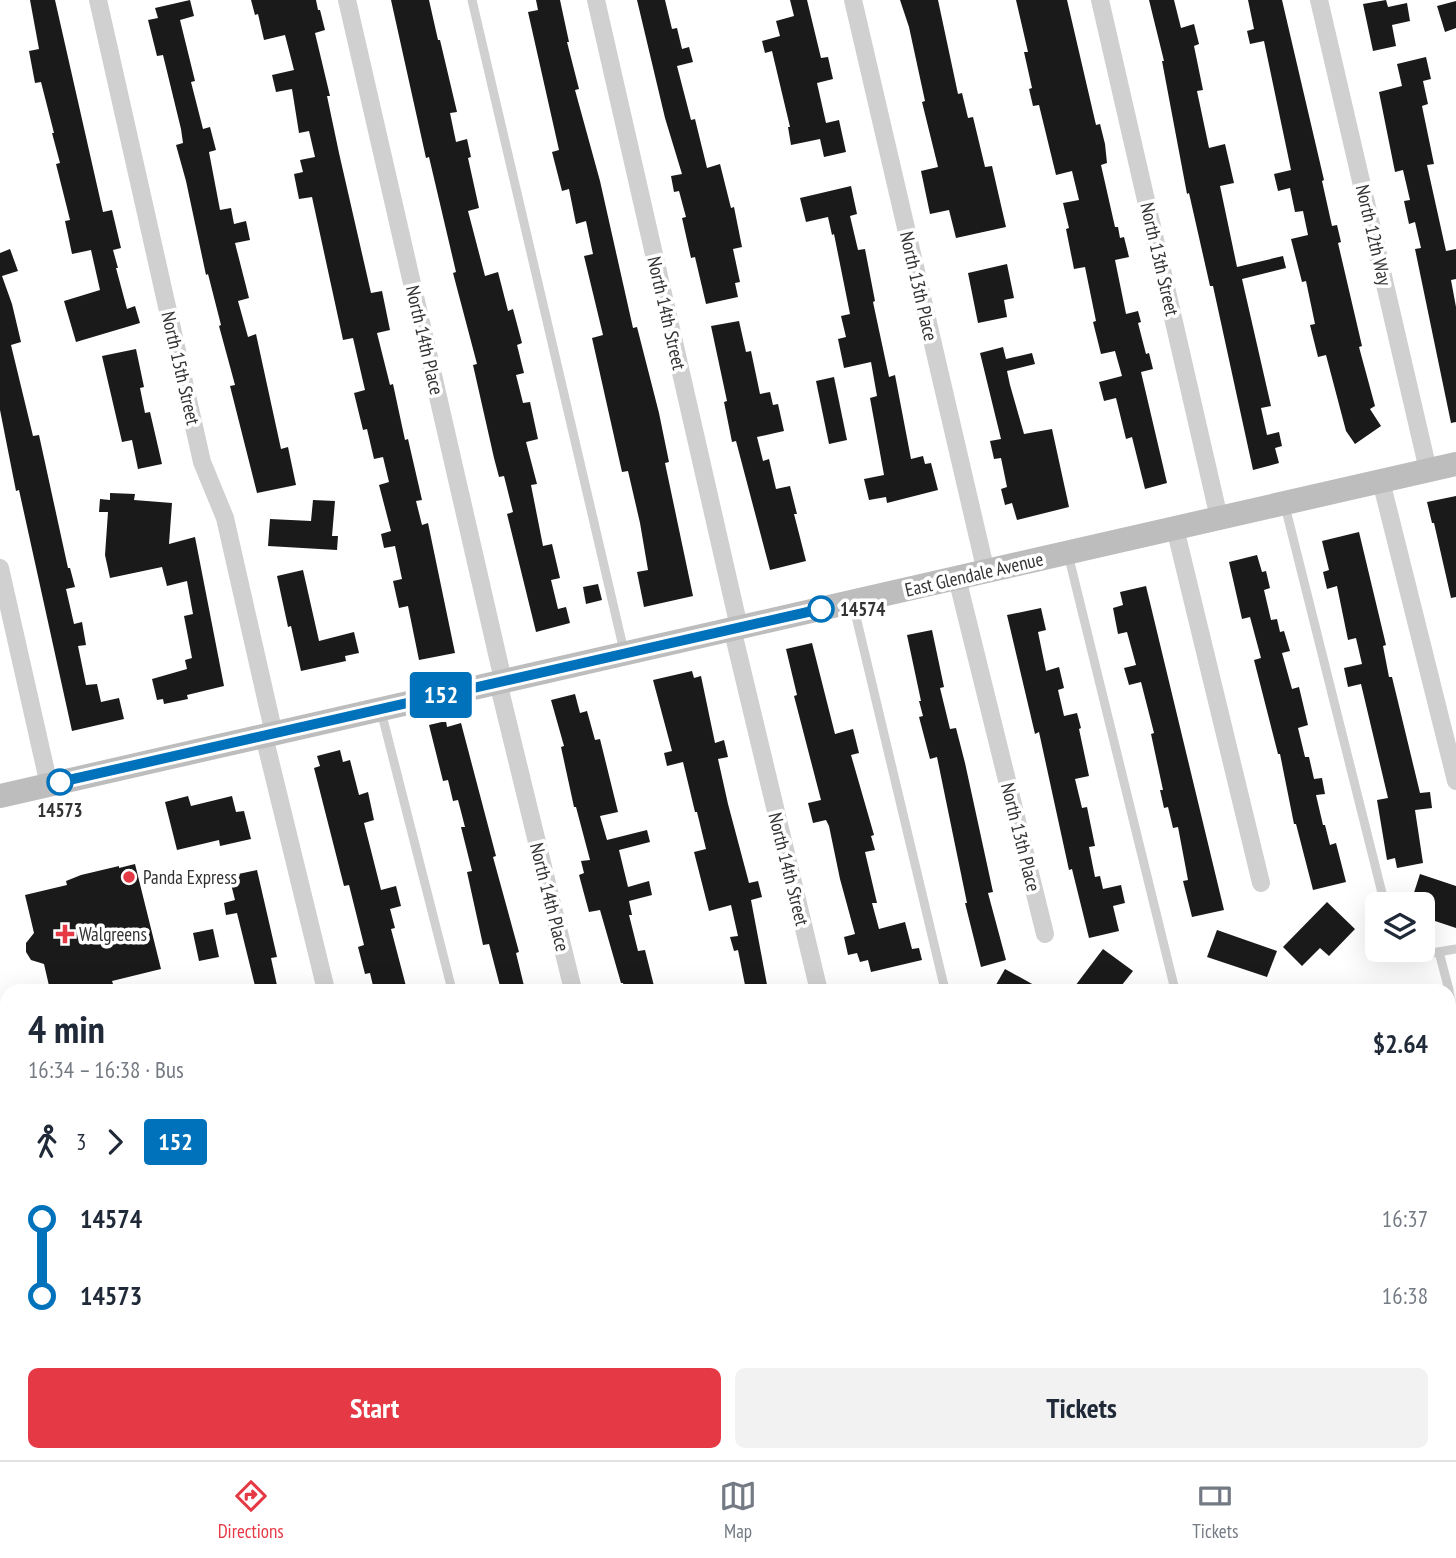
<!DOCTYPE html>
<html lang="en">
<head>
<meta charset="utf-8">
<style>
  :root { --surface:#fff; --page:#f2f2f3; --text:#1f2937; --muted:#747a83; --line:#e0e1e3; --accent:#e63946 }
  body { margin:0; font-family:"PT Sans Narrow",sans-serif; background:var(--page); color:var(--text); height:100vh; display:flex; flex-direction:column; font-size:26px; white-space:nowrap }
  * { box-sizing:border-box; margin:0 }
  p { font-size:23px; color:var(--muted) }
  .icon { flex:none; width:38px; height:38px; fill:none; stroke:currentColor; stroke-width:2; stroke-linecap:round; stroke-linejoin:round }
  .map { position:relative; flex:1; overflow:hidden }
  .panel { position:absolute; left:0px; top:984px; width:1456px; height:478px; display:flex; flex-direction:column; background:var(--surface); border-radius:21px 21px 0 0; box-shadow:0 7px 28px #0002 }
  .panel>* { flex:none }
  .badge { padding:0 14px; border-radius:5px; font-size:24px; line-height:46px }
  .tools { position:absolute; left:1365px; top:892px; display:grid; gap:14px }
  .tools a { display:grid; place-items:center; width:70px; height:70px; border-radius:10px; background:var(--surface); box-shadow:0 7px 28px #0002; font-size:35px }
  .map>.badge { position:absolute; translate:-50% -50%; box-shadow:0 0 0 4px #fff }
  .legs { display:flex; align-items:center; gap:10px; height:77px; padding:0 28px; font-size:23px }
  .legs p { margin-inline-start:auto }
  .summary { display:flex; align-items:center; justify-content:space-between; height:119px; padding:0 28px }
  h1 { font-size:38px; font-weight:700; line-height:52px }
  .action { display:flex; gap:14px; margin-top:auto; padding:14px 28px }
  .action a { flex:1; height:80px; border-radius:10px; background:var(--accent); color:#fff; font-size:28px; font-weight:700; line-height:80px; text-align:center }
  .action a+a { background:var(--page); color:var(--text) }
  ul { padding:0 28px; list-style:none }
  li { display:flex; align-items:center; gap:24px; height:77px; font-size:26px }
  li i { display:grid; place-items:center; width:10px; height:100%; margin:0 9px; background:currentColor }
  li i::after { content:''; width:18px; height:18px; margin:-9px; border:5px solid; border-radius:50%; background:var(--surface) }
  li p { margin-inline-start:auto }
  li:first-child i { background:linear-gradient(#0000 50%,currentColor 0) }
  li:last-child i { background:linear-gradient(currentColor 50%,#0000 0) }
  .tab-bar { display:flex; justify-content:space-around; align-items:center; height:98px; border-top:2px solid var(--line); background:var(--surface); font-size:19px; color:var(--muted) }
  .tab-bar a { display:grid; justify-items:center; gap:4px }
  .tab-bar .on { color:var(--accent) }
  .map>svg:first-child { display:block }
  .water { fill:#cfe2ee }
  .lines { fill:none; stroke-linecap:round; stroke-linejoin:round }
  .canal { stroke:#cfe2ee; stroke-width:18 }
  .building { fill:#1a1a1a }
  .path { stroke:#cdcdcd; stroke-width:2.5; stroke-dasharray:3.5 3.5; stroke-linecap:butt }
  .lane { stroke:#d0d0d0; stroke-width:9 }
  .street { stroke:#d0d0d0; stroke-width:18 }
  .secondary { stroke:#bdbdbd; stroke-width:24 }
  .line-1-casing { stroke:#fff; stroke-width:16 }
  .line-1 { stroke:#0072bc; stroke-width:10 }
  .stop-1-dot { fill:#fff; stroke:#0072bc; stroke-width:3.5 }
  .poi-dot { fill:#e63946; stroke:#fff; stroke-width:2.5 }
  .labels { text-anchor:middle; stroke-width:7; stroke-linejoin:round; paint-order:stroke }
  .street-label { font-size:19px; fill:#333; stroke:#fff }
  .stop-label { font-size:19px; font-weight:bold; fill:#333; stroke:#fff; text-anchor:start }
  .poi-label { font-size:19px; fill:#333; stroke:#fff; text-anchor:start }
</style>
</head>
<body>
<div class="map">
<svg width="1456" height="1460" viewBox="0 0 1456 1460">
  <rect width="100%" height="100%" fill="#fff"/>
  <g class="water">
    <polygon points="0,1299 7,1307 7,1355 0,1346"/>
    <polygon points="84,1454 126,1454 127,1456 126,1460 88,1460"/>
  </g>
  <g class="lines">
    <polyline class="canal" points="192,1454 197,1460"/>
  </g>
  <g class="building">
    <polygon points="30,0 55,0 103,212 112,210 121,248 113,250 118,268 116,268 127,309 135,306 140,323 76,342 64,301 100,290 91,250 72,254 65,221 70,220 56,164 60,163 52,133 54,133 41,82 35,83 29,51 39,49"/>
    <polygon points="190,0 194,16 180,20 195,81 191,82 203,129 210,127 216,150 209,152 220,210 231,208 234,224 246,221 250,240 235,243 249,298 238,301 248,337 256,334 281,449 288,447 296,485 257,493 230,386 235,385 219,326 221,325 208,274 206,275 186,181 176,145 183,143 181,129 163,55 157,56 148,20 158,18 155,8"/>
    <polygon points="251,0 316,0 318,10 320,10 325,30 315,33 330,96 327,96 339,153 371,293 382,291 390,330 377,333 390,385 393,384 405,440 408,439 422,500 416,501 422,525 428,523 455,653 419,660 408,606 399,608 393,581 402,579 395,546 384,548 381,534 391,531 379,485 389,482 383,457 374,459 367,429 363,430 354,393 365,390 353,338 343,340 312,197 299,199 294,174 303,172 300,160 315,157 309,131 299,133 292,89 276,92 272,75 294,70 285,35 264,40 258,14 255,15"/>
    <polygon points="391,0 429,0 438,40 440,40 457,112 450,113 456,142 467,139 471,157 468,158 479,208 468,211 485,276 498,272 508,311 513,309 522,343 517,345 524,373 516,375 523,403 530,402 538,439 526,442 537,484 531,485 543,546 552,544 560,578 551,580 558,609 566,607 570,623 536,632 507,514 513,512 504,476 499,477 494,458 473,365 477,364 453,273 456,272 429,157 426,158"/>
    <polygon points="536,0 560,0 569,42 567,42 579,89 575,90 600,181 633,328 637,327 659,413 669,462 665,463 693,596 644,607 637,572 648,570 640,523 628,471 622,472 592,338 603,335 584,256 593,254 586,221 576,224 569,189 562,191 552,152 559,150 528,12 538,10"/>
    <polygon points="637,0 665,0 672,29 677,28 682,49 689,47 693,62 677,66 691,120 695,119 707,168 720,164 731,208 734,207 742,247 733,249 740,282 735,283 738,297 706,304 695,257 691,258 682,218 686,217 679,191 674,192 671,176 682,174 665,118"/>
    <polygon points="790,0 807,0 821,58 828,57 833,79 817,83 826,123 839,120 846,152 824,157 820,139 791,145 788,127 790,127 772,51 765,53 762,41 780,36 776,21 794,16"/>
    <polygon points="900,0 938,0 958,94 962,93 968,118 973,117 985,167 992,166 1006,227 956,238 949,210 930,214 921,171 938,167 922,102 925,101 909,27"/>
    <polygon points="1016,0 1067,0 1096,125 1100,124 1105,144 1107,163 1101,165 1115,227 1118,227 1120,238 1124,237 1129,257 1115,260 1126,314 1138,311 1141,322 1138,323 1146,354 1149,353 1153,369 1141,372 1167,483 1145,489 1132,437 1126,439 1116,398 1104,401 1099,382 1122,376 1115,351 1101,354 1093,322 1096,321 1085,267 1074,269 1066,229 1069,228 1063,203 1079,200 1072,171 1056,175 1039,105 1033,106 1029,89 1032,88 1024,52 1028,52"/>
    <polygon points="1149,0 1174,0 1181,28 1194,24 1199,44 1194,46 1203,90 1197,91 1209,148 1225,144 1234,183 1220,186 1237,267 1283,256 1286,268 1242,279 1271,406 1261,408 1267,435 1279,432 1282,446 1275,448 1279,463 1253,470 1213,286 1210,286 1189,193 1187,194 1162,61 1164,61"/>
    <polygon points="1248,0 1282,0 1324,180 1322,181 1332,226 1337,225 1341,242 1338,243 1362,346 1359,347 1375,406 1370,409 1381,426 1355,444 1346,431 1326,355 1318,357 1310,325 1315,324 1306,281 1302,282 1291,239 1308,235 1303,211 1295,212 1290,188 1278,191 1274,174 1291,170 1264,41 1250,44 1247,31 1254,29"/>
    <polygon points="1386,0 1388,7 1407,3 1410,21 1392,25 1396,46 1373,51 1363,4"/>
    <polygon points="1456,1 1456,28 1445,32 1437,6"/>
    <polygon points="1426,57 1431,79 1423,81 1428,104 1422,106 1434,164 1427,165 1446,251 1456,249 1456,279 1451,280 1456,307 1456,422 1451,423 1415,249 1421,248 1415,222 1409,224 1404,201 1410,200 1403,170 1395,172 1379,92 1402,86 1397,64"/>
    <polygon points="851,186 857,214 850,216 858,250 865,249 875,301 873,302 889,377 895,375 911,459 923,456 925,464 931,463 938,490 887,503 886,497 869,500 864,479 884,475 870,398 877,396 871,362 844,368 838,339 846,337 841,316 850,314 834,234 832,235 828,217 806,222 800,198"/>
    <polygon points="10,249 18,271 2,276 12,304 21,342 11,345 33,436 39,435 68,568 70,568 75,587 66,589 74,624 82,622 86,645 78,646 86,685 97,684 101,702 119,698 124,719 72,731 19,490 16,491 0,410 0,253"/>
    <polygon points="1007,264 1014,298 1004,300 1007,317 978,323 968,273"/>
    <polygon points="739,321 746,352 751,351 760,394 770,392 773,405 778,404 784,431 757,437 763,461 769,459 776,489 790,486 797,514 794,514 806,561 770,570 736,441 732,442 724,402 727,401 711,326"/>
    <polygon points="1003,347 1006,359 1032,353 1035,364 1007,371 1010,385 1024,434 1052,429 1069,507 1017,520 1012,503 1005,505 1001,489 1007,487 1001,458 994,459 990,441 1001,439 980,353"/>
    <polygon points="136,349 144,387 140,388 145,413 150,412 162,464 138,469 132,440 122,442 102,356"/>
    <polygon points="834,377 847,440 829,444 816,381"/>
    <polygon points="110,493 135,494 134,500 172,503 169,544 195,537 224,686 187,695 188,699 164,704 163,699 157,700 152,679 187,669 185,660 192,658 184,616 193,614 187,581 167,586 162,567 110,578 105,555 108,512 99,512 100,499 110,500"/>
    <polygon points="1456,496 1456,597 1451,598 1434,523 1432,523 1427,502"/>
    <polygon points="313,500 335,501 332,536 338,536 337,550 268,546 270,519 311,521"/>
    <polygon points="1359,532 1386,645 1383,646 1389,677 1392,677 1420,793 1430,792 1432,808 1415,810 1423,863 1397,868 1395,858 1387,860 1377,800 1388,798 1361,684 1348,687 1344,668 1362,664 1356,638 1348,640 1337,586 1327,589 1323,572 1329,570 1322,541"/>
    <polygon points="1257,555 1262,572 1266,571 1270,588 1264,590 1271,620 1277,619 1280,632 1284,631 1290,651 1282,653 1292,689 1299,687 1308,725 1298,728 1305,757 1309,757 1314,779 1322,778 1325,794 1316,795 1323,825 1325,825 1330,845 1336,843 1346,882 1313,890 1296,824 1294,824 1280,754 1278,754 1254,660 1261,658 1250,617 1242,619 1229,562"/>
    <polygon points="303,570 319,641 354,632 359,653 345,656 346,661 301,671 291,626 288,627 277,576"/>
    <polygon points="598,584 602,600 586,604 583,587"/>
    <polygon points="1146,586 1224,910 1192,917 1183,881 1188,880 1178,827 1173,828 1168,807 1164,808 1160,790 1163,790 1151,734 1154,733 1141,682 1129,685 1124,668 1136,665 1127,632 1118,634 1113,608 1123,605 1120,592"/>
    <polygon points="1041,608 1046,630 1038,632 1046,671 1059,667 1064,688 1058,690 1064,716 1077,713 1081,728 1079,729 1089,776 1075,779 1082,808 1087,807 1095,846 1089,847 1095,877 1100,876 1103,889 1121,885 1125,903 1113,906 1119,931 1089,938 1072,869 1069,870 1039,732 1035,734 1007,615"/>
    <polygon points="932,630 944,687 940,688 950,729 956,728 965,763 993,892 988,893 1006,960 981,967 965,903 967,903 937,757 930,759 919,717 923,716 919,701 921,701 907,635"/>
    <polygon points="812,643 835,734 853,729 859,753 851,755 874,835 871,836 875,850 865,852 877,903 872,903 879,929 905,922 912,949 919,948 922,960 871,972 868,960 860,962 857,953 848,955 844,937 855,934 840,879 829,826 826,820 813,823 808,803 821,800 794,696 797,695 786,649"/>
    <polygon points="692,671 694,678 701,676 715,743 724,740 728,757 718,759 728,804 749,883 758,881 762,897 751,900 768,990 746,990 738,950 734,951 730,937 738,936 731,905 709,911 694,852 706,849 697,812 695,812 683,762 667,766 664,753 672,751 653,680"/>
    <polygon points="575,694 580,713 587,711 595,740 600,739 618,812 600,816 607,840 647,830 650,842 619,850 628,887 649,881 652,895 629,901 632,915 629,915 638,951 645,950 655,990 625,990 623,983 621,983 600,910 589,912 583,890 579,875 584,873 581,861 590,860 576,807 574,807 561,747 564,746 551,700"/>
    <polygon points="446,721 447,727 461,723 496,856 493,857 519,952 516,953 525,990 501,990 489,944 483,945 467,872 472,871 461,827 465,827 458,800 453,801 448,780 443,781 429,725"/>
    <polygon points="340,750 343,762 350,760 359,795 368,792 374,820 364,823 381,890 396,886 401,906 390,909 395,928 391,929 407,990 374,990 370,973 365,974 358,947 364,945 349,885 344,886 314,768 320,766 317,756"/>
    <polygon points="188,796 191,806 232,796 236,812 244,811 251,839 220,846 219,840 177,850 165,802"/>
    <polygon points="135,864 161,969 112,981 115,990 50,990 44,964 31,960 26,952 26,943 34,933 25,895 67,885 66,881 81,875 119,866 119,868"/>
    <polygon points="257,870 277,957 271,958 278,990 256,990 237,913 226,915 224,903 235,900 229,876"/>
    <polygon points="1420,874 1456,886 1456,928 1423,917 1423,905 1410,905"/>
    <polygon points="1327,902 1355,929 1329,956 1320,948 1302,966 1283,947"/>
    <polygon points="213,929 219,957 199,961 193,933"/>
    <polygon points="1217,930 1277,951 1267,977 1207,957"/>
    <polygon points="1103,949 1133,971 1118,990 1072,990"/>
    <polygon points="1005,969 1043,990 993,990"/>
  </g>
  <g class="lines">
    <g class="path">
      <polyline points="131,1454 135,1460"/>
      <polyline points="227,1454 231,1460"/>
    </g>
    <g class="lane">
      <polyline points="472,0 624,651"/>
      <polyline points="1285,506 1385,905"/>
      <polyline points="1068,554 1175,990"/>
      <polyline points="853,604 945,990"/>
      <polyline points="381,711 452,990"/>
      <polyline points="1397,950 1397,952 1414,956 1456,949"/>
      <polyline points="1439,952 1449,990"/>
      <polyline points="1449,992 1456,1021"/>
      <polyline points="1056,1454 1058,1460"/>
    </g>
    <g class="street">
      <polyline points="98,0 202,462 225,518 274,734"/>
      <polyline points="347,0 503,680"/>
      <polyline points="596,0 739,627"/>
      <polyline points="853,0 986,572"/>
      <polyline points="1100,0 1219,518"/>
      <polyline points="1319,0 1428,470"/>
      <polyline points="1381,481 1456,781"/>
      <polyline points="1175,528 1261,883"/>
      <polyline points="0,568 49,785"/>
      <polyline points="957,578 1045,934"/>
      <polyline points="732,628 818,987"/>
      <polyline points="498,682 573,990"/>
      <polyline points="264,736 326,990"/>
      <polyline points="0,1315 7,1314"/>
      <polyline points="1449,1442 1456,1441"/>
      <polyline points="384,1454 389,1460"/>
      <polyline points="638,1454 642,1460"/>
      <polyline points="890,1454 894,1460"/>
      <polyline points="1180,1454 1182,1460"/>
      <polyline points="1434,1454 1435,1460"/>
      <polyline points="1371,1460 1397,1454"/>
    </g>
    <g class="secondary">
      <polyline points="0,796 1456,464"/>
      <polyline points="0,1170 7,1202"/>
      <polyline points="66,1454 67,1460"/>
    </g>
  </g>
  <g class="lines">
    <g class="line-1-casing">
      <polyline id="line-1" points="60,782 821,609"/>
    </g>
    <use href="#line-1" class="line-1"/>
  </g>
  <g class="stop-1-dot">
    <circle cx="821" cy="609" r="12"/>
    <circle cx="60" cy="782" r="12"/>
  </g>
  <g class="poi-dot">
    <circle cx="129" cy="877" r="7"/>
    <path d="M61.5 923.5h7v7h7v7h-7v7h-7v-7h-7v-7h7z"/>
  </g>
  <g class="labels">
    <g class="street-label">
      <text transform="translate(1374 235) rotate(77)" y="7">North 12th Way</text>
      <text transform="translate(1160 259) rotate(77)" y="7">North 13th Street</text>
      <text transform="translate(919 286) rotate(77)" y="7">North 13th Place</text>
      <text transform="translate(667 313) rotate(77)" y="7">North 14th Street</text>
      <text transform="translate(425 340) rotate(77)" y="7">North 14th Place</text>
      <text transform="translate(181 368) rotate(77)" y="7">North 15th Street</text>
      <text transform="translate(974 574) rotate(-13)" y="7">East Glendale Avenue</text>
      <text transform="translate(1021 837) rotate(76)" y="7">North 13th Place</text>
      <text transform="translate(789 869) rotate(76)" y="7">North 14th Street</text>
      <text transform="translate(550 897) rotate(76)" y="7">North 14th Place</text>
    </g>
    <g class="stop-label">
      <text x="840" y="616">14574</text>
      <text x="60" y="817" text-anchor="middle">14573</text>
    </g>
    <g class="poi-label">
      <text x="143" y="884">Panda Express</text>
      <text x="79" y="941">Walgreens</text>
    </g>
  </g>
</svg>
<div class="tools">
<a><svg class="icon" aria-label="layers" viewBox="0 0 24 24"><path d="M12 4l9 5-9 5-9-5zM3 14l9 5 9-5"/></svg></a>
</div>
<b class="badge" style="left:441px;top:695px;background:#0072bc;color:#fff">152</b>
<section class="panel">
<div class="summary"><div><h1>4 min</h1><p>16:34 – 16:38 · Bus</p></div><b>$2.64</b></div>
<div class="legs"><svg class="icon" aria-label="walk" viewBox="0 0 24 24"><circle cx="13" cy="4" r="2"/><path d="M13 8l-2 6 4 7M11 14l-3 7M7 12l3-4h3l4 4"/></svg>3<svg class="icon" aria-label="forward" viewBox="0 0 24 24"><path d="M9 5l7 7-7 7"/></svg><b class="badge" style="background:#0072bc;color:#fff">152</b></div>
<ul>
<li><i style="color:#0072bc"></i><b>14574</b><p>16:37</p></li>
<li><i style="color:#0072bc"></i><b>14573</b><p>16:38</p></li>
</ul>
<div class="action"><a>Start</a><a>Tickets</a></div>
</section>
</div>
<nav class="tab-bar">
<a class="on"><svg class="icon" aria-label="directions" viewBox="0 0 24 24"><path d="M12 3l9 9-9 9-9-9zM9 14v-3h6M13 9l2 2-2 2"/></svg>Directions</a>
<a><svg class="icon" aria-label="map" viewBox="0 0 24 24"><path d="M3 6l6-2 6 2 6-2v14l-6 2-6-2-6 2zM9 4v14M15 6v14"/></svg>Map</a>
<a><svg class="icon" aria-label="tickets" viewBox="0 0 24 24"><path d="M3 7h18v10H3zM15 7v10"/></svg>Tickets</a>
</nav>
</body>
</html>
